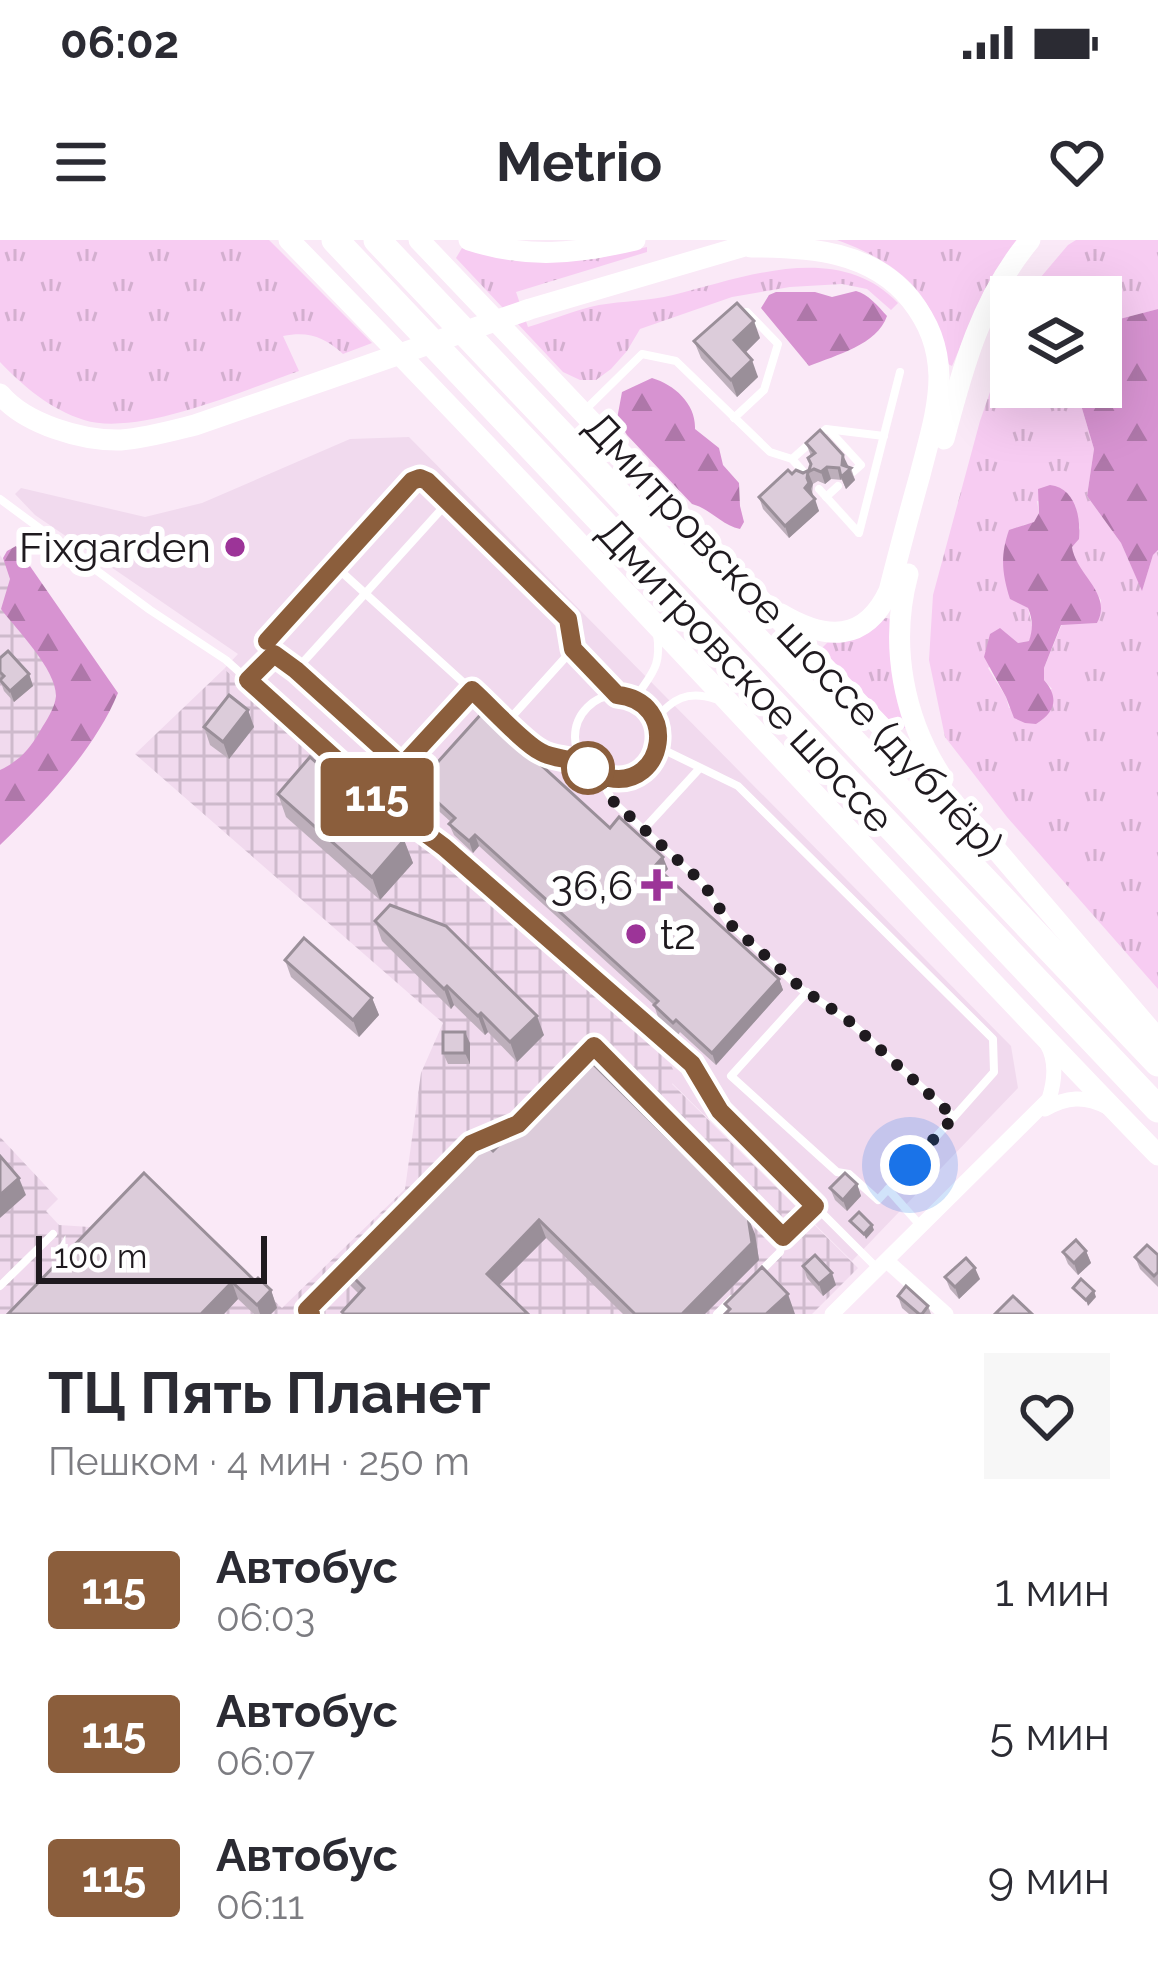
<!DOCTYPE html>
<html lang="ru">
<head>
<meta charset="utf-8">
<style>
  :root { --surface:#fff; --page:#f7f7f7; --text:#2b2b33; --muted:#7c7c81 }
  body { margin:0; font-family:Raleway,sans-serif; background:var(--page); color:var(--text); height:100vh; display:flex; flex-direction:column; font-size:45px; white-space:nowrap }
  * { box-sizing:border-box; margin:0 }
  p { font-size:39px; color:var(--muted) }
  .icon { flex:none; width:66px; height:66px; fill:none; stroke:currentColor; stroke-width:2; stroke-linecap:round; stroke-linejoin:round }
  .map { position:relative; height:1074px; overflow:hidden }
  .panel { display:flex; flex-direction:column; background:var(--surface); flex:1 }
  .panel>* { flex:none }
  .badge { padding:0 24px; border-radius:9px; font-size:42px; line-height:78px }
  .fabs { position:absolute; left:990px; top:36px; display:grid; gap:24px }
  .fabs a { display:grid; place-items:center; width:132px; height:132px; border-radius:0px; background:var(--surface); box-shadow:0 12px 48px #0002; font-size:60px }
  .scale { position:absolute; left:36px; bottom:30px; width:231px; box-sizing:border-box; padding-left:12px; border:6px solid #1f1a1f; border-top:0; font-size:33px; line-height:42px; white-space:nowrap; color:#1f1a1f; -webkit-text-stroke:9px #fff; paint-order:stroke }
  .you { position:absolute; width:60px; height:60px; margin:-30px; border:9px solid #fff; border-radius:50%; background:#1a73e8; box-shadow:0 0 0 18px #1a73e833 }
  .map>.badge { position:absolute; translate:-50% -50%; box-shadow:0 0 0 6px #fff }
  .round { display:grid; place-items:center; flex:none; width:126px; height:126px; border-radius:0px; background:var(--page) }
  .summary { display:flex; align-items:center; justify-content:space-between; height:204px; padding:0 48px }
  h1 { font-size:57px; font-weight:700; line-height:90px }
  ul { padding:0; list-style:none }
  li { display:flex; align-items:center; gap:36px; height:144px; padding:0 48px }
  li div { flex:1 }
  li b { display:block; font-size:45px }
  li em { font-style:normal }
  li .badge { min-width:132px; font-weight:700; text-align:center }
  .status { display:flex; justify-content:space-between; align-items:center; height:84px; padding:0 60px; background:var(--surface); direction:ltr }
  .status svg { height:33px; fill:currentColor }
  header { display:flex; justify-content:space-between; align-items:center; height:156px; padding:0 48px; background:var(--surface); font-size:54px; font-weight:700 }
  .map>svg:first-child { display:block }
  .built { fill:#f1daee }
  .industrial { fill:url(#industrial-grid) }
  .grass { fill:url(#grass-tufts); fill-rule:evenodd }
  .forest { fill:url(#forest-firs) }
  .lines { fill:none; stroke-linecap:round; stroke-linejoin:round }
  .lane { stroke:#fff; stroke-width:8 }
  .street { stroke:#fff; stroke-width:15 }
  .secondary { stroke:#fff; stroke-width:21 }
  .highway { stroke:#fff; stroke-width:27 }
  .wall { fill:#bdafbb }
  .shaded-wall { fill:#9a8f99 }
  .building { fill:#dcccda; stroke:#9a8f99; stroke-width:3 }
  .line-casing { stroke:#fff; stroke-width:27 }
  .line { stroke:#8b5e3c; stroke-width:18 }
  .walk { stroke:#1f1a1f; stroke-width:12; stroke-dasharray:0 21.6 }
  .poi-dot { fill:#9c3498; stroke:#fff; stroke-width:4.5 }
  .stop-dot { fill:#fff; stroke:#8b5e3c; stroke-width:6 }
  .labels { text-anchor:middle; stroke-width:12; stroke-linejoin:round; paint-order:stroke }
  .poi-label { font-size:42px; fill:#1f1a1f; stroke:#fff; text-anchor:end }
  .street-label { font-size:42px; fill:#1f1a1f; stroke:#fff }
</style>
</head>
<body>
<div class="status"><b>06:02</b><svg viewBox="0 0 49 12"><path d="M0 12V9h3v3zM5 12V6h3v6zM10 12V3h3v9zM15 12V0h3v12zM26 1h20v11H26zM47 4h2v5h-2z"/></svg></div>
<header><svg class="icon" aria-label="menu" viewBox="0 0 24 24"><path d="M4 6h16M4 12h16M4 18h16"/></svg>Metrio<svg class="icon" aria-label="heart" viewBox="0 0 24 24"><path d="M12 20l-8-8c-3-5 5-10 8-4 3-6 11-1 8 4z"/></svg></header>
<div class="map">
<svg width="1158" height="1074" viewBox="0 0 1158 1074">
  <defs>
    <pattern id="industrial-grid" width="8" height="8" patternUnits="userSpaceOnUse" patternTransform="scale(3)"><rect width="8" height="8" fill="#f1daee"/><path d="M0 4h8M4 0v8" fill="none" stroke="#cebacc"/></pattern>
    <pattern id="grass-tufts" width="24" height="20" patternUnits="userSpaceOnUse" patternTransform="scale(3)"><rect width="24" height="20" fill="#f7ccf2"/><path d="M3 7l-1-3M5 7V3M7 7l1-3M15 17l-1-3M17 17v-4M19 17l1-3" fill="none" stroke="#d3afcf"/></pattern>
    <pattern id="forest-firs" width="22" height="20" patternUnits="userSpaceOnUse" patternTransform="scale(3)"><rect width="22" height="20" fill="#d793d1"/><path d="M5 1l3.5 6h-7zM16 11l3.5 6h-7z" fill="#ae77a9"/></pattern>
  </defs>
  <rect width="100%" height="100%" fill="#fae9f7"/>
  <polygon class="built" points="409,197 1011,806 1018,848 852,1021 672,843 664,812 439,612 224,429 238,414 35,275 15,254 21,248 145,277 202,263 350,199"/>
  <g class="industrial">
    <polygon points="0,315 78,431 80,454 0,548"/>
    <polygon points="224,429 439,612 664,812 677,837 672,844 858,1028 812,1074 0,1074 0,897 58,959 46,971 59,985 105,988 150,944 282,1068 405,949 421,833 443,783 135,514"/>
  </g>
  <g class="grass">
    <path d="M0 0H269L372 103 343 114C324 97 309 91 283 96L299 131C244 150 139 197 84 180 50 169 24 147 0 122Z"/>
    <path d="M837 0H1018L985 49 952 126 946 123C942 108 940 91 933 76 916 36 876 14 837 0Z"/>
    <polygon points="1076,0 1158,0 1158,69 1108,82 1101,90 1101,57 1024,57 1068,5"/>
    <path d="M647 7V12L516 52 528 87C552 80 575 70 599 65 623 61 649 61 673 55 745 37 838 0 898 63L891 70 867 49 842 44 790 47 732 57 640 89 627 111 611 129 596 140H580L563 132 456 18 462 8 594 19Z"/>
    <path d="M1011 91V147H1079L1081 165 1094 209 1087 256 1121 303 1142 350 1153 315 1158 310V749L1007 577 945 497 929 420 933 355 980 181ZM1037 261 1075 265 1080 288 1072 307 1074 319 1101 360 1097 383 1062 384 1044 428V440L1052 449 1009 468 1006 457 988 428 1018 403 1029 401 1033 391 1028 368 1010 358 1023 285 1034 283 1039 273Z"/>
    <polygon points="886,378 891,379 906,488 898,489 823,412 822,408 828,402"/>
  </g>
  <g class="forest">
    <path d="M856 51C868 54 878 66 887 76 877 105 836 115 809 126L761 68 769 55 776 52H815L832 57Z"/>
    <polygon points="1158,69 1158,310 1153,315 1142,351 1121,303 1087,256 1094,209 1081,165 1079,147 1101,147 1101,90 1108,82"/>
    <path d="M652 138C675 145 696 164 695 189L719 208 723 225 739 243 740 266 744 282 740 289C721 285 711 269 692 264L627 195 617 179 622 152Z"/>
    <path d="M1050 245C1075 248 1081 276 1079 299L1072 307C1076 335 1113 353 1097 383L1061 385 1044 428V440C1059 457 1056 472 1036 484L1025 483 1014 478 1006 457 984 417 990 394 1000 388 1018 403 1029 401C1033 389 1033 380 1028 368L1010 359C1002 333 1000 316 1009 290L1034 282 1039 273 1038 249Z"/>
    <path d="M16 306 118 453C95 509 44 563 0 605V530C19 521 30 509 40 491 46 481 55 468 56 456 56 429 17 390 1 369L10 339 3 318 7 311Z"/>
  </g>
  <g class="lines">
    <g class="lane">
      <polyline points="585,170 642,114 676,121 770,212 792,219"/>
      <polyline points="734,178 764,150 778,104 747,72 738,72"/>
      <polyline points="829,190 861,225 853,232"/>
      <polyline points="807,236 792,219 826,189 884,196"/>
      <polyline points="819,249 858,292"/>
      <polyline points="826,257 838,246"/>
      <polyline points="0,259 150,370 226,420 381,560 444,607 692,824 720,871 878,1029"/>
      <polyline points="859,293 900,132"/>
      <polyline points="274,414 267,401 335,326"/>
      <polyline points="296,430 448,262"/>
      <polyline points="248,440 274,414 296,430 402,526 472,450"/>
      <circle cx="617" cy="497" r="42"/>
      <path d="M635 459C651 433 662 428 657 394"/>
      <path d="M655 479C673 459 687 450 715 459"/>
      <polyline points="507,482 573,409"/>
      <polyline points="584,523 540,512 335,326 412,241 420,239 427,241 568,379 573,409 617,455"/>
      <polyline points="598,535 614,563 702,643 729,683 801,749 848,780 954,877 994,832 993,799 738,546 658,507"/>
      <polyline points="643,590 699,529"/>
      <polyline points="807,752 731,836 837,932 849,934 878,960 954,877"/>
      <polyline points="473,903 518,883 594,807 783,997"/>
      <polyline points="888,949 919,984"/>
      <polyline points="760,1032 780,1012 783,997 815,966"/>
      <polyline points="0,1046 53,994"/>
      <polyline points="303,1074 352,1024"/>
      <polyline points="717,1074 732,1059"/>
    </g>
    <g class="street">
      <path d="M1045 869C1066 857 1085 855 1107 867"/>
      <polyline points="887,1021 946,1074"/>
      <path d="M832 1074 1049 859C1055 840 1057 821 1047 804"/>
    </g>
    <g class="secondary">
      <path d="M289 0C583 301 865 613 1158 915"/>
      <polyline points="419,0 982,593 1158,799"/>
      <path d="M469 0C528 19 575 14 635 0"/>
      <path d="M751 7C810 7 872 11 911 60 929 83 938 106 939 136 939 170 928 203 920 235 909 274 899 312 889 351 865 403 825 400 781 374"/>
      <path d="M0 154C25 184 82 201 121 200 146 198 171 191 195 185L530 69 765 0"/>
      <path d="M944 199C963 127 981 59 1030 0"/>
      <path d="M908 334C889 404 903 479 943 539"/>
    </g>
    <g class="highway">
      <polyline points="335,0 1158,869"/>
      <polyline points="377,0 1158,823"/>
    </g>
  </g>
  <g class="wall">
    <polygon points="760,98 745,113 758,137 737,157 701,118 694,101"/>
    <polygon points="806,203 851,228 855,240 846,249 842,240 831,239 825,244 818,241 813,244 812,256 819,271 789,298 763,269 759,257 792,234 809,230 811,216"/>
    <polygon points="0,418 29,434 33,446 14,462 4,451 0,440"/>
    <polygon points="248,470 254,487 229,519 210,505 204,487"/>
    <polygon points="418,544 610,588 668,629 663,634 779,739 783,750 716,825 680,792 678,795 658,777 654,765 479,606 473,613 454,595 449,584 451,582 422,556"/>
    <polygon points="278,554 404,600 413,623 380,660 286,577"/>
    <polygon points="375,681 544,795 517,822 488,792 485,795 454,765 451,769 382,701"/>
    <polygon points="285,720 372,758 379,775 359,797 291,737"/>
    <polygon points="470,803 470,824 448,824 443,813"/>
    <polygon points="493,911 755,994 759,1020 705,1074 623,1074 546,998 499,1045 528,1074 342,1074 342,1072 359,1054 351,1046 345,1029"/>
    <polygon points="144,933 255,1041 271,1050 277,1068 271,1074 254,1074 238,1059 224,1074 8,1074"/>
    <polygon points="857,944 861,956 847,971 835,960 830,948"/>
    <polygon points="1086,1011 1091,1023 1078,1035 1068,1024 1063,1012"/>
    <polygon points="1158,1015 1158,1047 1140,1029 1135,1017"/>
    <polygon points="803,1026 836,1045 823,1056 807,1038"/>
    <polygon points="945,1037 980,1039 959,1059 950,1049"/>
    <polygon points="898,1056 928,1066 931,1074 909,1074 902,1068"/>
  </g>
  <g class="shaded-wall">
    <polygon points="754,81 760,98 740,118 734,100"/>
    <polygon points="752,120 758,137 737,157 731,140"/>
    <polygon points="843,215 855,240 846,249 841,237"/>
    <polygon points="827,227 831,239 825,244 821,232"/>
    <polygon points="808,232 813,244 811,249 813,255 809,259 805,248"/>
    <polygon points="815,259 819,271 789,298 785,286"/>
    <polygon points="29,434 33,446 14,462 10,451"/>
    <polygon points="248,470 254,487 229,519 223,502"/>
    <polygon points="475,595 479,606 473,613 469,601"/>
    <polygon points="404,600 413,623 380,660 372,637"/>
    <polygon points="663,617 668,629 659,638 655,626"/>
    <polygon points="779,739 783,750 716,825 712,813"/>
    <polygon points="447,746 454,765 451,769 444,749"/>
    <polygon points="372,758 379,775 359,797 353,780"/>
    <polygon points="481,773 488,792 485,795 478,776"/>
    <polygon points="537,776 544,795 517,822 510,802"/>
    <polygon points="465,792 470,803 470,824 465,813"/>
    <polygon points="933,927 935,933 921,949 919,943"/>
    <polygon points="19,938 26,955 0,978 0,955"/>
    <polygon points="857,944 861,956 847,971 843,960"/>
    <polygon points="748,977 755,994 759,1020 705,1074 682,1074"/>
    <polygon points="539,980 546,998 493,1051 487,1034"/>
    <polygon points="872,985 874,990 866,999 864,994"/>
    <polygon points="1086,1011 1091,1023 1078,1035 1074,1023"/>
    <polygon points="975,1028 980,1039 959,1059 955,1047"/>
    <polygon points="832,1033 836,1045 823,1056 819,1044"/>
    <polygon points="232,1042 238,1059 224,1074 201,1074"/>
    <polygon points="271,1050 277,1068 271,1074 260,1074 257,1065"/>
    <polygon points="1094,1051 1096,1057 1088,1066 1086,1060"/>
    <polygon points="788,1054 795,1074 766,1074"/>
  </g>
  <g class="building">
    <polygon points="737,63 754,81 734,100 752,120 731,140 694,101"/>
    <polygon points="820,190 843,215 842,225 851,228 841,237 839,228 827,227 821,232 814,229 808,232 807,238 809,243 805,248 815,259 785,286 759,257 788,230 792,234 796,230 803,233 809,230 811,224 808,218 815,213 806,203"/>
    <polygon points="8,411 29,434 10,451 0,440 4,436 0,432 0,418"/>
    <polygon points="229,455 248,470 223,502 204,487"/>
    <polygon points="483,472 610,588 619,577 663,617 655,626 779,739 712,813 676,780 673,783 654,765 658,761 475,595 469,601 449,584 455,578 418,544"/>
    <polygon points="310,517 404,600 372,637 278,554"/>
    <polygon points="390,665 446,686 537,776 510,802 481,773 478,776 447,746 444,749 375,681"/>
    <polygon points="304,698 372,758 353,780 285,720"/>
    <rect x="443" y="792" width="22" height="21"/>
    <polygon points="586,817 748,977 752,1003 682,1074 635,1074 539,980 487,1034 528,1074 344,1074 342,1072 364,1048 345,1029 476,895 493,911"/>
    <polygon points="0,916 19,938 0,955"/>
    <polygon points="923,919 933,927 919,943 909,934"/>
    <polygon points="144,933 255,1041 258,1038 271,1050 257,1065 232,1042 201,1074 8,1074"/>
    <polygon points="845,933 857,944 843,960 830,948"/>
    <polygon points="859,972 872,985 864,994 850,981"/>
    <polygon points="1076,1000 1086,1011 1074,1023 1063,1012"/>
    <polygon points="1147,1005 1158,1015 1158,1032 1154,1036 1135,1017"/>
    <polygon points="815,1015 832,1033 819,1044 803,1026"/>
    <polygon points="966,1018 975,1028 955,1047 945,1037"/>
    <polygon points="762,1027 788,1054 766,1074 725,1074 730,1069 725,1064"/>
    <polygon points="1081,1039 1094,1051 1086,1060 1073,1048"/>
    <polygon points="906,1046 928,1066 922,1074 919,1074 898,1056"/>
    <polygon points="1013,1056 1032,1074 995,1074"/>
  </g>
  <g class="lines">
    <g class="line-casing">
      <path id="line" d="M267 401 412 241 420 238 427 241 568 379 573 409 617 455C680 461 665 549 609 538 596 536 589 526 577 522 565 518 551 518 541 512 523 503 489 465 472 450L402 526 296 430 274 414 248 440 381 560 444 607 692 824 720 871 815 966 783 997 594 806 518 884 471 904 307 1070 311 1074"/>
    </g>
    <use href="#line" class="line"/>
    <polyline class="walk" points="588,528 598,535 614,562 703,643 729,683 801,748 848,780 954,877 910,925"/>
  </g>
  <g class="poi-dot">
    <circle cx="235" cy="307" r="12"/>
    <path d="M651 627h12v12h12v12h-12v12h-12v-12h-12v-12h12z"/>
    <circle cx="636" cy="694" r="12"/>
  </g>
  <circle class="stop-dot" cx="588" cy="528" r="24"/>
  <g class="labels">
    <g class="poi-label">
      <text x="211" y="322">Fixgarden</text>
      <text x="633" y="660">36,6</text>
      <text x="660" y="709" text-anchor="start">t2</text>
    </g>
    <g class="street-label">
      <text transform="translate(794 395) rotate(47)" y="15">Дмитровское шоссе (дублёр)</text>
      <text transform="translate(746 435) rotate(47)" y="15">Дмитровское шоссе</text>
    </g>
  </g>
</svg>
<div class="fabs">
<a><svg class="icon" aria-label="layers" viewBox="0 0 24 24"><path d="M12 4l9 5-9 5-9-5zM3 14l9 5 9-5"/></svg></a>
</div>
<div class="scale">100 m</div>
<div class="you" style="left:910px;top:925px"></div>
<b class="badge" style="left:377px;top:557px;background:#8b5e3c;color:#fff">115</b>
</div>
<section class="panel">
<div class="summary"><div><h1>ТЦ Пять Планет</h1><p>Пешком · 4 мин · 250 m</p></div><a class="round"><svg class="icon" aria-label="heart" viewBox="0 0 24 24"><path d="M12 20l-8-8c-3-5 5-10 8-4 3-6 11-1 8 4z"/></svg></a></div>
<ul>
<li><span class="badge" style="background:#8b5e3c;color:#fff">115</span><div><b>Автобус</b><p>06:03</p></div><em>1 мин</em></li>
<li><span class="badge" style="background:#8b5e3c;color:#fff">115</span><div><b>Автобус</b><p>06:07</p></div><em>5 мин</em></li>
<li><span class="badge" style="background:#8b5e3c;color:#fff">115</span><div><b>Автобус</b><p>06:11</p></div><em>9 мин</em></li>
</ul>
</section>
</body>
</html>
